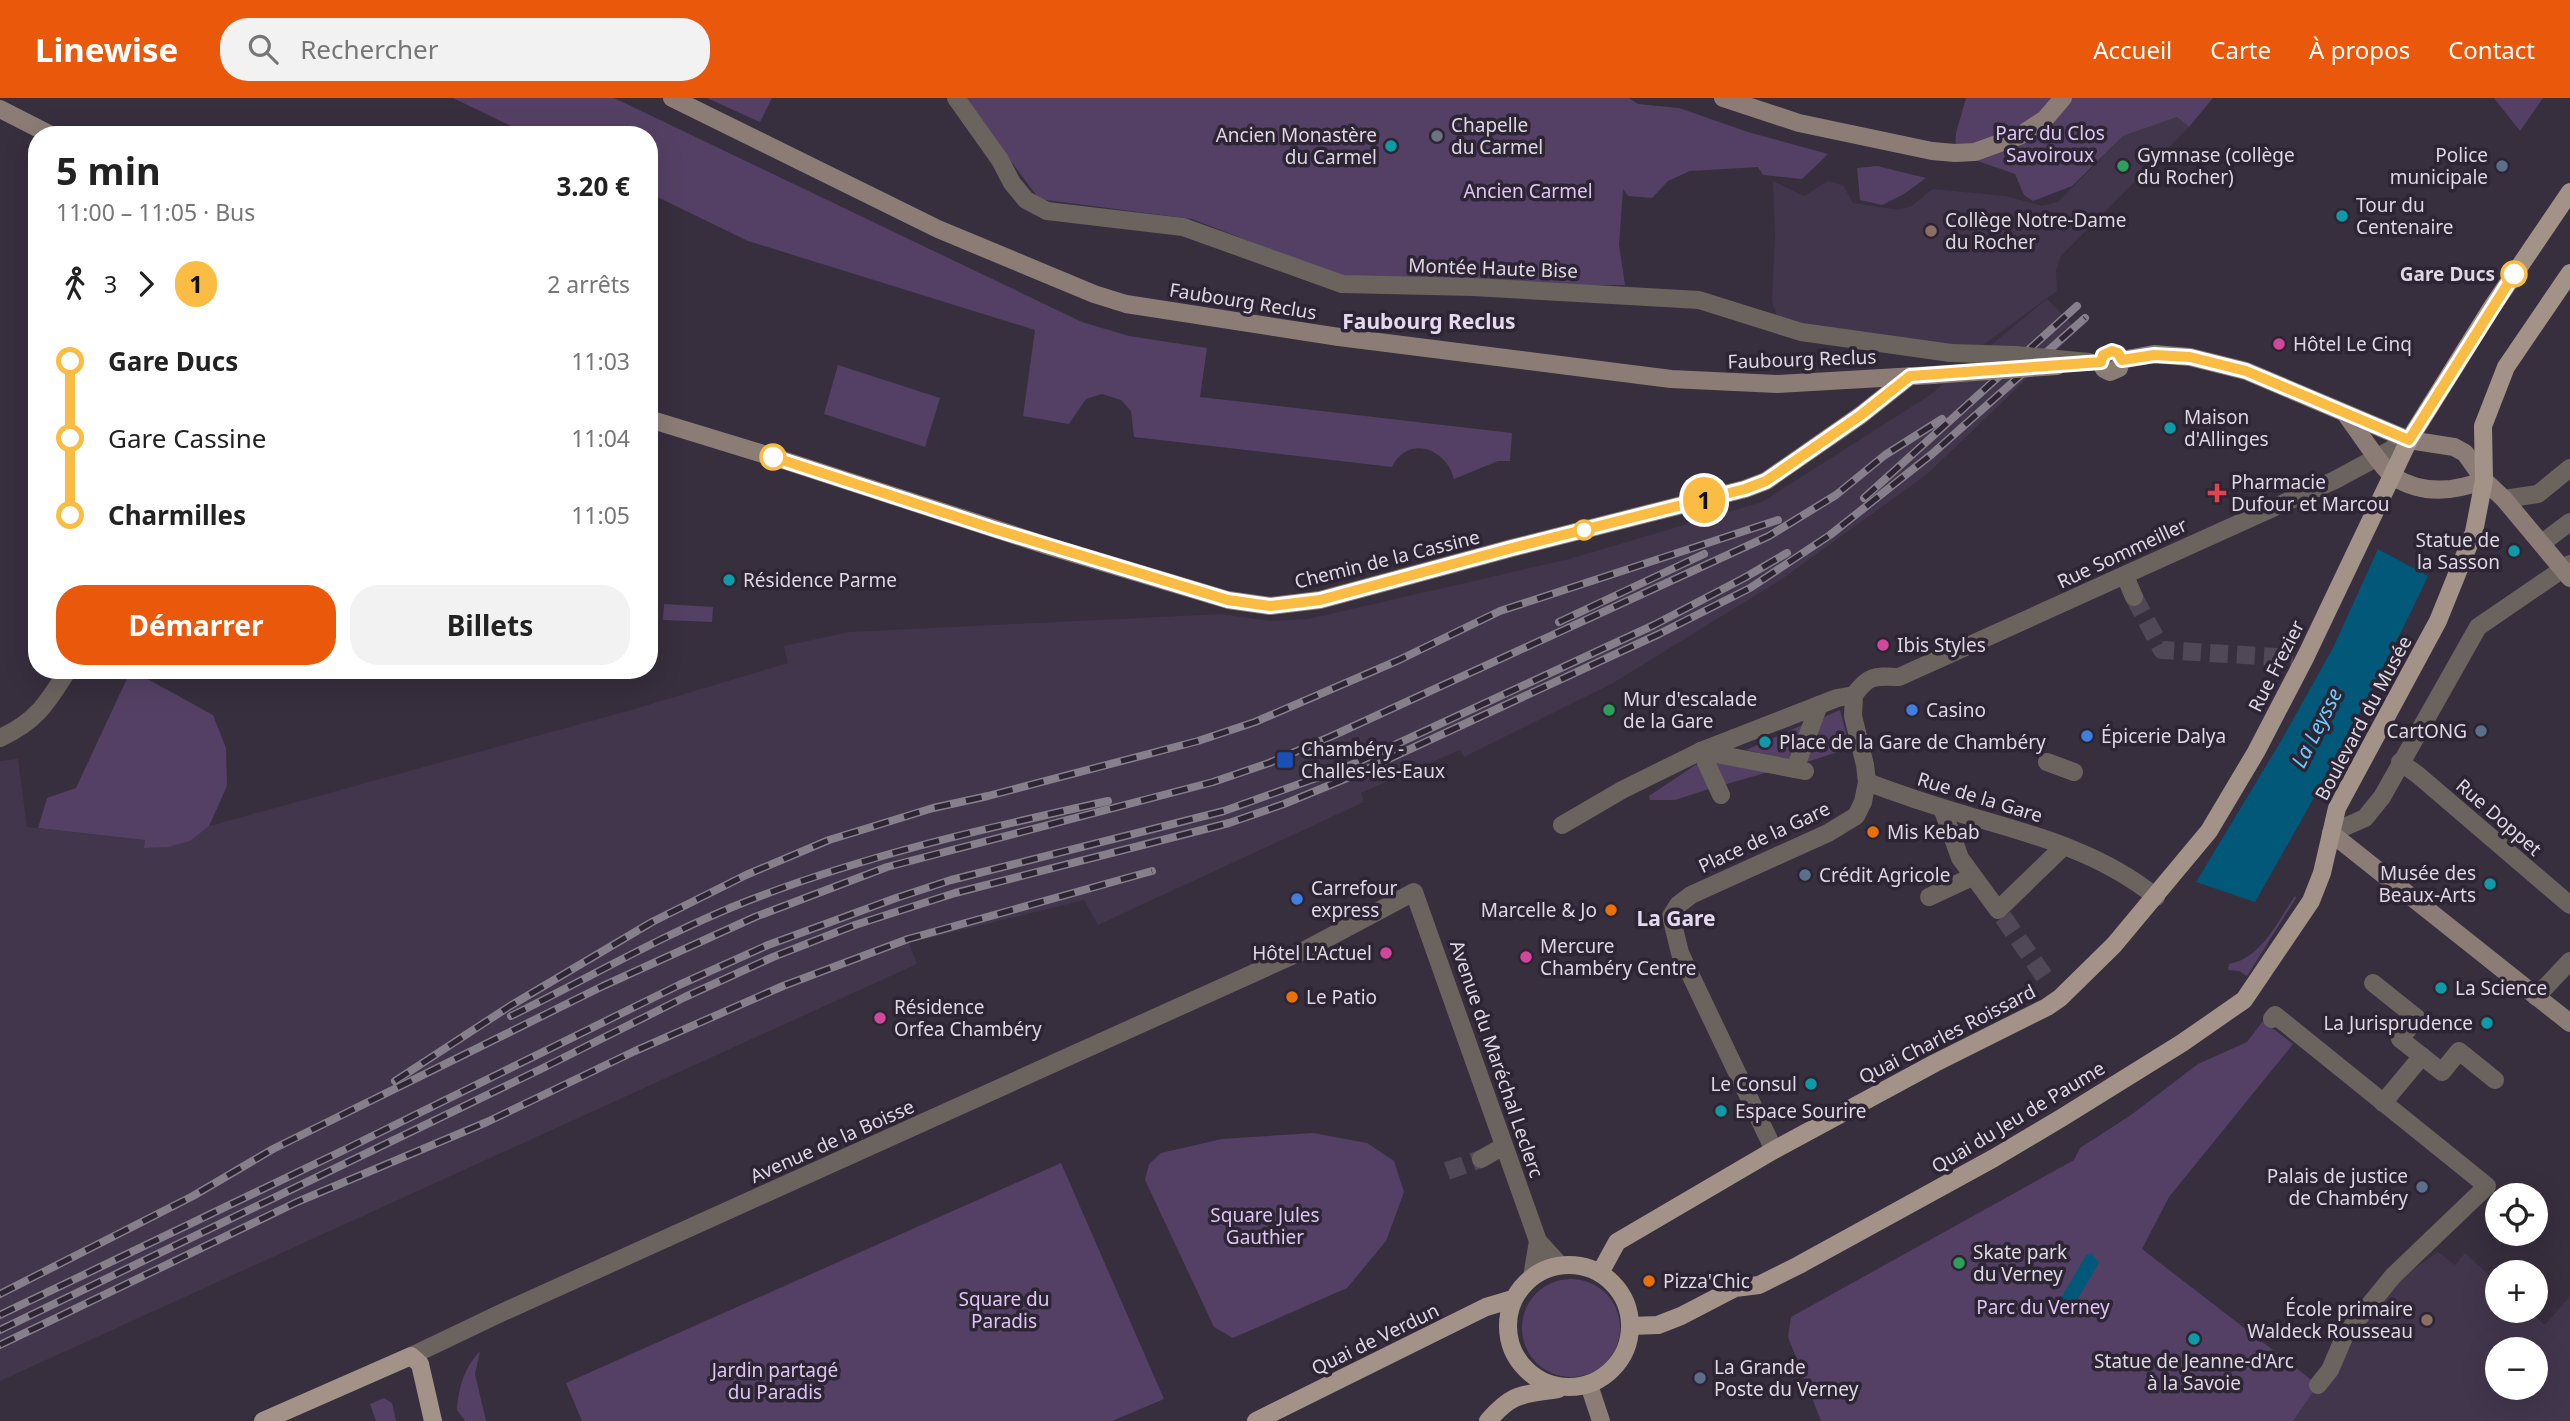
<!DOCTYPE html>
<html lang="fr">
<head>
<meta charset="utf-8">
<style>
  :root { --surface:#fff; --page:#f2f2f2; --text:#222; --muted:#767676; --accent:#ea580c }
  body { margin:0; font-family:"Noto Sans",sans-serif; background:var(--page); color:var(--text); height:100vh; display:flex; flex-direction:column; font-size:26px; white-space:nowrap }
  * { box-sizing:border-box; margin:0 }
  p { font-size:23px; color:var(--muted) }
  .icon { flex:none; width:38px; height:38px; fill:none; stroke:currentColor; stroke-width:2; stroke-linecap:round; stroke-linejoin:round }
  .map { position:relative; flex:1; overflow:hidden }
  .details { position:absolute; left:28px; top:28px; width:630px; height:553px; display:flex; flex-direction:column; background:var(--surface); border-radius:28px; box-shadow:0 7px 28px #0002 }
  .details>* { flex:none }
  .badge { padding:0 14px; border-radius:23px; font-size:24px; line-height:46px }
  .tools { position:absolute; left:2485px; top:1085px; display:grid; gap:14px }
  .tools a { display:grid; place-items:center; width:63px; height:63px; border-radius:50%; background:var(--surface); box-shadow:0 7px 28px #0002; font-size:35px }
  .map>.badge { position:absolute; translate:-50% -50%; box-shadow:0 0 0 4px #fff }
  .legs { display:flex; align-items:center; gap:10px; height:77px; padding:0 28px; font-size:23px }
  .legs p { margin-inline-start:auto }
  .headline { display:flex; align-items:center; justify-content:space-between; height:119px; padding:0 28px }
  h1 { font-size:38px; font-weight:700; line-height:52px }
  .cta { display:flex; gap:14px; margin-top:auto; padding:14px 28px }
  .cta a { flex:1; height:80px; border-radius:28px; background:var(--accent); color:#fff; font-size:28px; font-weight:700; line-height:80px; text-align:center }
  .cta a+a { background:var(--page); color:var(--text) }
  ul { padding:0 28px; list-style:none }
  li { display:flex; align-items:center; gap:24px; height:77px; font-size:26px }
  li i { display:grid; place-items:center; width:10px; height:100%; margin:0 9px; background:currentColor }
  li i::after { content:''; width:18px; height:18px; margin:-9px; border:5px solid; border-radius:50%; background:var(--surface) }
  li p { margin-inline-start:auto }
  li:first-child i { background:linear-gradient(#0000 50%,currentColor 0) }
  li:last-child i { background:linear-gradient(currentColor 50%,#0000 0) }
  header { display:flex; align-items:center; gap:42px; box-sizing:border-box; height:98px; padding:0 35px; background:var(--accent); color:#fff }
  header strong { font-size:33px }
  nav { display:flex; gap:38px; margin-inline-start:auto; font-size:24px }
  .search { width:490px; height:63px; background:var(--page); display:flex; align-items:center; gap:18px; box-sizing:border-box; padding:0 24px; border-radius:28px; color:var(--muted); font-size:26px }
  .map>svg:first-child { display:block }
  .built { fill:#42364c; fill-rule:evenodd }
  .green { fill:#544064 }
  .water { fill:#015878 }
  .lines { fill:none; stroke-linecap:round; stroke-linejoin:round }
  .street-tunnel { stroke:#504857; stroke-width:18; stroke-dasharray:18 9; stroke-linecap:butt }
  .street { stroke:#6b635d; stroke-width:18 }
  .secondary { stroke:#8b7d75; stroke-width:18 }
  .primary { stroke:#a39287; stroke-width:18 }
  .rail-casing { stroke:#867f8c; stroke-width:8 }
  .rail { stroke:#2d2434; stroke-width:5; stroke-dasharray:16; stroke-linecap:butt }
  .street-bridge { stroke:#6b635d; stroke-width:18 }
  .secondary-bridge { stroke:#8b7d75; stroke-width:18 }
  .line-1-casing { stroke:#fff; stroke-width:16 }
  .line-1 { stroke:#fbbc43; stroke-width:10 }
  .worship-dot { fill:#6b7280; stroke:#2d2434; stroke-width:2.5 }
  .culture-dot { fill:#0f9aa8; stroke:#2d2434; stroke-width:2.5 }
  .leisure-dot { fill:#2e9e5b; stroke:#2d2434; stroke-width:2.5 }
  .service-dot { fill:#5c6f8a; stroke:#2d2434; stroke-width:2.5 }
  .education-dot { fill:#8d6e63; stroke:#2d2434; stroke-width:2.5 }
  .stop-1-dot { fill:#fff; stroke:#fbbc43; stroke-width:3.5 }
  .hotel-dot { fill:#d1479c; stroke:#2d2434; stroke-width:2.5 }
  .health-dot { fill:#e0444e; stroke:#2d2434; stroke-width:2.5 }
  .shop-dot { fill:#3f7fe0; stroke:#2d2434; stroke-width:2.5 }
  .transit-dot { fill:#1a4fb4; stroke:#2d2434; stroke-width:2.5 }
  .food-dot { fill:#e8710a; stroke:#2d2434; stroke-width:2.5 }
  .labels { text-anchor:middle; stroke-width:7; stroke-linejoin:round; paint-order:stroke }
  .poi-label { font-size:19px; fill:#ddd8e2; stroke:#2d2434; text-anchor:start }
  .park-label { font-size:19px; fill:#dfc5f4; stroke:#2d2434 }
  .street-label { font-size:19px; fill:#ddd8e2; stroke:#2d2434 }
  .stop-label { font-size:19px; font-weight:bold; fill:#ddd8e2; stroke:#2d2434; text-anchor:end }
  .neighbourhood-label { font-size:21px; font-weight:bold; fill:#e4d9ee; stroke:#2d2434 }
  .water-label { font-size:21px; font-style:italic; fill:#68ceff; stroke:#2d2434 }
</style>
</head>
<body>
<header>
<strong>Linewise</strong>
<div class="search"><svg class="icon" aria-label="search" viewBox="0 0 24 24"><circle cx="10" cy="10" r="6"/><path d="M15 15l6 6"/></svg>Rechercher</div>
<nav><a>Accueil</a><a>Carte</a><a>À propos</a><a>Contact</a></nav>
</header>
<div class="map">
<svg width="2570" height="1323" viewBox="0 0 2570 1323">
  <rect width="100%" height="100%" fill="#372e3e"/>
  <g class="built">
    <polygon points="2177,19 2189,29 2061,158 2056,172 2057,193 1976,252 1824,233 1777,219 1772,203 1775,137 1773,83 1804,98 1828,83 1843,87 1853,105 1898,112 1912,108 1932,91 2006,98 2042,108 2058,104 2123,38"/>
    <polygon points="2047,201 2078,232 1926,377 1782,481 1613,585 1464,659 1460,652 1361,695 1364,704 1098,827 1084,802 909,845 917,866 0,1283 0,663 18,661 27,729 145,742 144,750 189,743 209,728 624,614 788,565 784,548 849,534 1221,516 1270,523 1308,521 1569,461 1762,404 1930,297"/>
    <path d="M2438 1154 2455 1167 2465 1155 2497 1184V1213H2529L2545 1227 2570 1198V1323H2293L2348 1243 2394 1185ZM2497 1251H2536V1290H2497Z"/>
  </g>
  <g class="green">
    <path d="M453 0H614L1082 224 1129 238 1207 250 1200 299 1512 335 1510 363H1498L1454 381C1447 351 1408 336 1392 369L1134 339 1131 313 1121 302 1102 296 1086 301 1069 326 1023 318 1035 232 748 143 649 95V37H530Z"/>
    <polygon points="707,0 772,0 760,24"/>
    <polygon points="964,0 1629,0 1638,6 1679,10 1748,34 1828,56 1802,81 1763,77 1758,69 1690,73 1668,83 1652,100 1628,98 1623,91 1619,147 1625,187 1538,187 1337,177 1192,121 1039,101"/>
    <polygon points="1966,0 2213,0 2189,29 2177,19 2123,38 2072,88 2033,103 2024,97 2015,76 1955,55 1956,35"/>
    <polygon points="2494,0 2543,0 2520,33"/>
    <polygon points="1877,68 1926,80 1904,96 1882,107 1860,102 1857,70"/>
    <polygon points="838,267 940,300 925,349 824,316"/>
    <polygon points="664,506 713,509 712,524 663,522"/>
    <polygon points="131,572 213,617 226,650 227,688 209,728 190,743 168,749 144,750 145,742 38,730 47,700 76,690"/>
    <polygon points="1840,612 1850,650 1807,664 1824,619"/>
    <polygon points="1807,625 1792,662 1746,652"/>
    <polygon points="1700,664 1712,690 1675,702 1650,702 1649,698"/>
    <polygon points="1714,664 1776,672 1723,687"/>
    <path d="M2295 798 2296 800 2247 878 2239 873 2228 872 2229 866C2261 861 2278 823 2295 798Z"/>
    <polygon points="2263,923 2293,946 2169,1099 2142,1151 2318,1287 2293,1323 1821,1323 1788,1239 1791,1219 2074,1062 2080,1050 2131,1017 2198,966 2247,944"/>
    <polygon points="1313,1035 1367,1045 1394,1063 1404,1094 1386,1143 1347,1190 1233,1240 1214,1229 1145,1082 1149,1066 1161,1055 1222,1041"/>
    <polygon points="1061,1065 1164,1301 1112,1323 582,1323 566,1285"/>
    <circle cx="1571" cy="1230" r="49"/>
    <path d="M480 1253 475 1276 486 1323H465L457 1312C459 1287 464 1271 480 1253Z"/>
    <polygon points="384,1300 392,1305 396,1323 376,1323 370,1306"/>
  </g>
  <g class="water">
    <path d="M2378 451 2428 478C2376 590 2316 697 2255 804L2196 784 2281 643 2333 550Z"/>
    <polygon points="2087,1156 2092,1156 2099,1165 2074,1207 2068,1211 2061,1210 2059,1203"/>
  </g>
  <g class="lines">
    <g class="street-tunnel">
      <polyline points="2134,499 2162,552 2293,560"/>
      <polyline points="2003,819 2046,881"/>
      <polyline points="1447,1073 1481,1061"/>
    </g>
    <g class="street">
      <polyline points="956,0 1000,62 1012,85 1026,102 1047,113 1183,129 1342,186 1473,189 1699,202 1801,234 1951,255"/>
      <polyline points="2504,401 2538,396 2570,370"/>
      <polyline points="2542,445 2570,424"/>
      <polyline points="2125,478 2134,499"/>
      <path d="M1854 597C1869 577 1874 578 1899 579L2335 382 2409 342"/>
      <path d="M0 640C37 623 47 605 68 572"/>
      <polyline points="1701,653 1805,673"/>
      <polyline points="1701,653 1721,697"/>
      <polyline points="2047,664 2074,674"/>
      <polyline points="2400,664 2418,677 2570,807"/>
      <polyline points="1795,671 1819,607"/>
      <path d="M1867 684C1901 697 1935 708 1969 718 2036 737 2102 755 2156 799"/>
      <polyline points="1942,710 1960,760 1998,812 2064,748"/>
      <polyline points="1562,727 1622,692 1701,653 1837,600 1854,597"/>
      <polyline points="2331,735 2365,720 2382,699 2478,529 2570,466"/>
      <polyline points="1929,799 1972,779"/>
      <polyline points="2373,885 2417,920 2400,941 2442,974 2459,953 2495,982"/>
      <polyline points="2536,899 2570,863"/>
      <polyline points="2272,921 2275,917 2487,1088 2393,1178 2345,1237 2330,1272 2318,1287"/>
      <polyline points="2383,1005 2422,958"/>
      <polyline points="1774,1052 1680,855 1671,818 1678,807 1691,797 1828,735 1856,718 1863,704 1867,684 1865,667 1853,618 1854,597"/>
      <polyline points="1481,1061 1504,1048"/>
      <polyline points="1532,1179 1538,1143"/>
      <polyline points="411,1258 501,1215 1307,851 1414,794 1538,1143 1560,1167"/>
    </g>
    <g class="secondary">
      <polyline points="672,0 938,131 1094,196 1126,206 1339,239 1671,281 1777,286 1933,277"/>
      <polyline points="1723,0 1799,25 1932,53 1955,55 1975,54 2019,38 2045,21 2063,0"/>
      <polyline points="0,11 51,37"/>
      <polyline points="2121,262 2154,256 2190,259 2246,273 2409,342 2454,349 2465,355 2484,382 2504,401 2570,480"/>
      <polyline points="2101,264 2104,271 2110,274 2119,270 2121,262"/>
      <path d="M2347 318C2356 330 2384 373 2394 379 2423 397 2454 394 2484 382"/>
      <polyline points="649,321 786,363 1051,449 1228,502 1270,508 1320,502 1512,450 1745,391 1766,383 1861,317 1910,278"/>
      <polyline points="2331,735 2570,925"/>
      <polyline points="1589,1287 1601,1323"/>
    </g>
    <g class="primary">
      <circle cx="1569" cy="1228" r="61"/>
      <polyline points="1600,1175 1617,1144 1774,1052 1935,965 2047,909 2060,900 2114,847 2209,733 2256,654 2306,558 2409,342 2492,209 2570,94"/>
      <polyline points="1631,1228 1658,1227 1681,1218 1735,1190 1759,1187 1799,1167 1994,1060 2063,1019 2182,945 2244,902 2311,803 2322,775 2337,710 2438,523 2474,434 2484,382 2483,328 2506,269 2570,175"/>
      <polyline points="263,1323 411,1258 420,1266 433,1323"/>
      <polyline points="1256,1323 1486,1209 1513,1201"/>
      <path d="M1488 1323C1513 1294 1522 1297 1558 1291"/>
    </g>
    <g class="rail-casing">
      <g id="rail">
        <polyline points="1864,400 2077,208"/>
        <polyline points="1559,524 1704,456"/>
        <path d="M511 918C591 879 667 834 750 802 866 757 987 730 1108 703"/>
        <polyline points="395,983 510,908 652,824 746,777 829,742 933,710 988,698 1198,643 1255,624 1399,562 1500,513 1778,422"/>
        <polyline points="0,1196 193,1098 273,1051 603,888 755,819 887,769 1213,684 1269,665 1332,638 1769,438 1836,397 1885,357 1942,321"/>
        <polyline points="0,1217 342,1053 679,887 768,847 896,800 951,782 1224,713 1347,669 1654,527 1744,480 1787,455"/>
        <polyline points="0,1232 541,971 685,899 773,859 855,827 955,795 1229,725 1284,706 1352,678 1659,536 1750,490 1830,437 1932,356 2085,220"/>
        <polyline points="0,1247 297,1104 487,1024 635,953 783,888 908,841 1152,773"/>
      </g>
    </g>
    <use href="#rail" class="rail"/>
    <polyline class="street-bridge" points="1951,255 2016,257 2089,264"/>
    <polyline class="secondary-bridge" points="1933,277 2057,268"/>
  </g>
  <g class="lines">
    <g class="line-1-casing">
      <polyline id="line-1" points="773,359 994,431 1228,502 1270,508 1320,502 1512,450 1745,391 1766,383 1861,317 1910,278 2101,264 2103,257 2112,253 2118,255 2122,262 2154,257 2190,259 2246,273 2409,342 2514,176"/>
    </g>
    <use href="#line-1" class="line-1"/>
  </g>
  <circle class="worship-dot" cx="1437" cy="38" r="7"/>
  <g class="culture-dot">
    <circle cx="1391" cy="48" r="7"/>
    <circle cx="2342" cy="118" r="7"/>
    <circle cx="2170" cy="330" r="7"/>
    <circle cx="2514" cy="453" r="7"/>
    <circle cx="729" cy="482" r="7"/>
    <circle cx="1765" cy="644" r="7"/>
    <circle cx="2490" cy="786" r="7"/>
    <circle cx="2441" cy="890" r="7"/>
    <circle cx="2487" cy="925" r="7"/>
    <circle cx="1811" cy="986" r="7"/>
    <circle cx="1721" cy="1013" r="7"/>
    <circle cx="2194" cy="1241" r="7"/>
  </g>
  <g class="leisure-dot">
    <circle cx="2123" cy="68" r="7"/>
    <circle cx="1609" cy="612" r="7"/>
    <circle cx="1959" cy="1165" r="7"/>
  </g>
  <g class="service-dot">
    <circle cx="2502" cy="68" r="7"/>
    <circle cx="2481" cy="633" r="7"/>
    <circle cx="1805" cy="777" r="7"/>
    <circle cx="2422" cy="1089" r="7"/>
    <circle cx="1700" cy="1280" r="7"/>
  </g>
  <g class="education-dot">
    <circle cx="1931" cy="133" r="7"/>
    <circle cx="2427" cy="1222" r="7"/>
  </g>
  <g class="stop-1-dot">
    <circle cx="2514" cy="176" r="12"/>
    <circle cx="773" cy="359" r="12"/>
    <circle cx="1584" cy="432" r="9"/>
  </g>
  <g class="hotel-dot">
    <circle cx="2279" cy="246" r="7"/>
    <circle cx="1883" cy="547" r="7"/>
    <circle cx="1386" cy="855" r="7"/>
    <circle cx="1526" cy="859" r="7"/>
    <circle cx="880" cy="920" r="7"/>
  </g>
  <path class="health-dot" d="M2213.5 384.5h7v7h7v7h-7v7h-7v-7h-7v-7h7z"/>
  <g class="shop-dot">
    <circle cx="1912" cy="612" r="7"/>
    <circle cx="2087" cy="638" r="7"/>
    <circle cx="1297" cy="801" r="7"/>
  </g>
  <rect class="transit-dot" x="1276" y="653" width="18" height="18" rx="3.5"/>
  <g class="food-dot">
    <circle cx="1873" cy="734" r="7"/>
    <circle cx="1611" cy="812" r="7"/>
    <circle cx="1292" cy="899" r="7"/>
    <circle cx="1649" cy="1183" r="7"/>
  </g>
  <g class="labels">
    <g class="poi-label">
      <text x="1451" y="34">Chapelle<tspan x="1451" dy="22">du Carmel</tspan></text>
      <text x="1377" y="44" text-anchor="end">Ancien Monastère<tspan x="1377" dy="22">du Carmel</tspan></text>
      <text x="2137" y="64">Gymnase (collège<tspan x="2137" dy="22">du Rocher)</tspan></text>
      <text x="2488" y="64" text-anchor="end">Police<tspan x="2488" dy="22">municipale</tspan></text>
      <text x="2356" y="114">Tour du<tspan x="2356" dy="22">Centenaire</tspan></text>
      <text x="1945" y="129">Collège Notre-Dame<tspan x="1945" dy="22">du Rocher</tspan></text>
      <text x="2293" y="253">Hôtel Le Cinq</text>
      <text x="2184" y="326">Maison<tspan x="2184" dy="22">d'Allinges</tspan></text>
      <text x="2231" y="391">Pharmacie<tspan x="2231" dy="22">Dufour et Marcou</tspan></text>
      <text x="2500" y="449" text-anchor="end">Statue de<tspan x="2500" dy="22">la Sasson</tspan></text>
      <text x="743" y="489">Résidence Parme</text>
      <text x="1897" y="554">Ibis Styles</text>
      <text x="1623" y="608">Mur d'escalade<tspan x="1623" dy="22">de la Gare</tspan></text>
      <text x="1926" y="619">Casino</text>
      <text x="2467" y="640" text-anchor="end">CartONG</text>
      <text x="2101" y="645">Épicerie Dalya</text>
      <text x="1779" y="651">Place de la Gare de Chambéry</text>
      <text x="1301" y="658">Chambéry -<tspan x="1301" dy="22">Challes-les-Eaux</tspan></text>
      <text x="1887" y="741">Mis Kebab</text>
      <text x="2476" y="782" text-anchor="end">Musée des<tspan x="2476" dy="22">Beaux-Arts</tspan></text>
      <text x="1819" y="784">Crédit Agricole</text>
      <text x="1311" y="797">Carrefour<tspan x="1311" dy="22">express</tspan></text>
      <text x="1597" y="819" text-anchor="end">Marcelle &amp; Jo</text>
      <text x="1540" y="855">Mercure<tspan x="1540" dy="22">Chambéry Centre</tspan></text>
      <text x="1372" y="862" text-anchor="end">Hôtel L'Actuel</text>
      <text x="2455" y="897">La Science</text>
      <text x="1306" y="906">Le Patio</text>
      <text x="894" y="916">Résidence<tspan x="894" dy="22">Orfea Chambéry</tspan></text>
      <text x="2473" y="932" text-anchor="end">La Jurisprudence</text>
      <text x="1797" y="993" text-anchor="end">Le Consul</text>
      <text x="1735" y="1020">Espace Sourire</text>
      <text x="2408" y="1085" text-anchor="end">Palais de justice<tspan x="2408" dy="22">de Chambéry</tspan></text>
      <text x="1973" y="1161">Skate park<tspan x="1973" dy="22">du Verney</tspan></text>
      <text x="1663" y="1190">Pizza'Chic</text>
      <text x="2413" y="1218" text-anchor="end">École primaire<tspan x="2413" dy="22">Waldeck Rousseau</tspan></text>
      <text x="2194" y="1270" text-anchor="middle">Statue de Jeanne-d'Arc<tspan x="2194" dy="22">à la Savoie</tspan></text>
      <text x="1714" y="1276">La Grande<tspan x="1714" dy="22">Poste du Verney</tspan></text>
    </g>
    <g class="park-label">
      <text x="2050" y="42">Parc du Clos<tspan x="2050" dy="22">Savoiroux</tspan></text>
      <text x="1528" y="100">Ancien Carmel</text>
      <text x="1265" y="1124">Square Jules<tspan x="1265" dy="22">Gauthier</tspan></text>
      <text x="1004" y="1208">Square du<tspan x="1004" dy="22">Paradis</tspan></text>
      <text x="2043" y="1216">Parc du Verney</text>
      <text x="775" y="1279">Jardin partagé<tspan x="775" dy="22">du Paradis</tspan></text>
    </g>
    <g class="street-label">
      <text transform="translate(1493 170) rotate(2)" y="7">Montée Haute Bise</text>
      <text transform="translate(1243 203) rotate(9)" y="7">Faubourg Reclus</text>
      <text transform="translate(1802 261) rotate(-2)" y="7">Faubourg Reclus</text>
      <text transform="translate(2122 455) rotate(-25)" y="7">Rue Sommeiller</text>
      <text transform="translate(1387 461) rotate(-14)" y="7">Chemin de la Cassine</text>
      <text transform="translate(2276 568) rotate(-63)" y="7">Rue Frezier</text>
      <text transform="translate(2363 620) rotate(-62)" y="7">Boulevard du Musée</text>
      <text transform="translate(1980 699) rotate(17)" y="7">Rue de la Gare</text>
      <text transform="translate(2499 719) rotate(41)" y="7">Rue Doppet</text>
      <text transform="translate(1764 739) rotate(-25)" y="7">Place de la Gare</text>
      <text transform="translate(1947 936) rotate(-27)" y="7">Quai Charles Roissard</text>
      <text transform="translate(1497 961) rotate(71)" y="7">Avenue du Maréchal Leclerc</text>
      <text transform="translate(2018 1019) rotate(-31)" y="7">Quai du Jeu de Paume</text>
      <text transform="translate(832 1043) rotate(-24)" y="7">Avenue de la Boisse</text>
      <text transform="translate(1375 1241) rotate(-26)" y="7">Quai de Verdun</text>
    </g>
    <g class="stop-label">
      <text x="2495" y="183">Gare Ducs</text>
    </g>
    <g class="neighbourhood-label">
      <text x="1429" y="231">Faubourg Reclus</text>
      <text x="1676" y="828">La Gare</text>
    </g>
    <g class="water-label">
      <text transform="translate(2317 630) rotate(-63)" y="7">La Leysse</text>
    </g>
  </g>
</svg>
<div class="tools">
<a><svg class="icon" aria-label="locate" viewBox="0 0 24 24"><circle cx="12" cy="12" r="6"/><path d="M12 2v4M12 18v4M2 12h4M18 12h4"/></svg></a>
<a>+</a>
<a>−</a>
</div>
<b class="badge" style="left:1704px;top:402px;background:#fbbc43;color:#111">1</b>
<section class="details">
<div class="headline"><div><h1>5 min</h1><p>11:00 – 11:05 · Bus</p></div><b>3.20 €</b></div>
<div class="legs"><svg class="icon" aria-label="walk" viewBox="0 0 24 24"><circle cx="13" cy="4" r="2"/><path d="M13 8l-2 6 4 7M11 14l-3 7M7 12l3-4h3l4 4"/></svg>3<svg class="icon" aria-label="forward" viewBox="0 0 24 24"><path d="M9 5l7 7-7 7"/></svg><b class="badge" style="background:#fbbc43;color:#111">1</b><p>2 arrêts</p></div>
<ul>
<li><i style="color:#fbbc43"></i><b>Gare Ducs</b><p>11:03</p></li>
<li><i style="color:#fbbc43"></i><span>Gare Cassine</span><p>11:04</p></li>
<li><i style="color:#fbbc43"></i><b>Charmilles</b><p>11:05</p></li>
</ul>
<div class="cta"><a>Démarrer</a><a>Billets</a></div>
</section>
</div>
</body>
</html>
